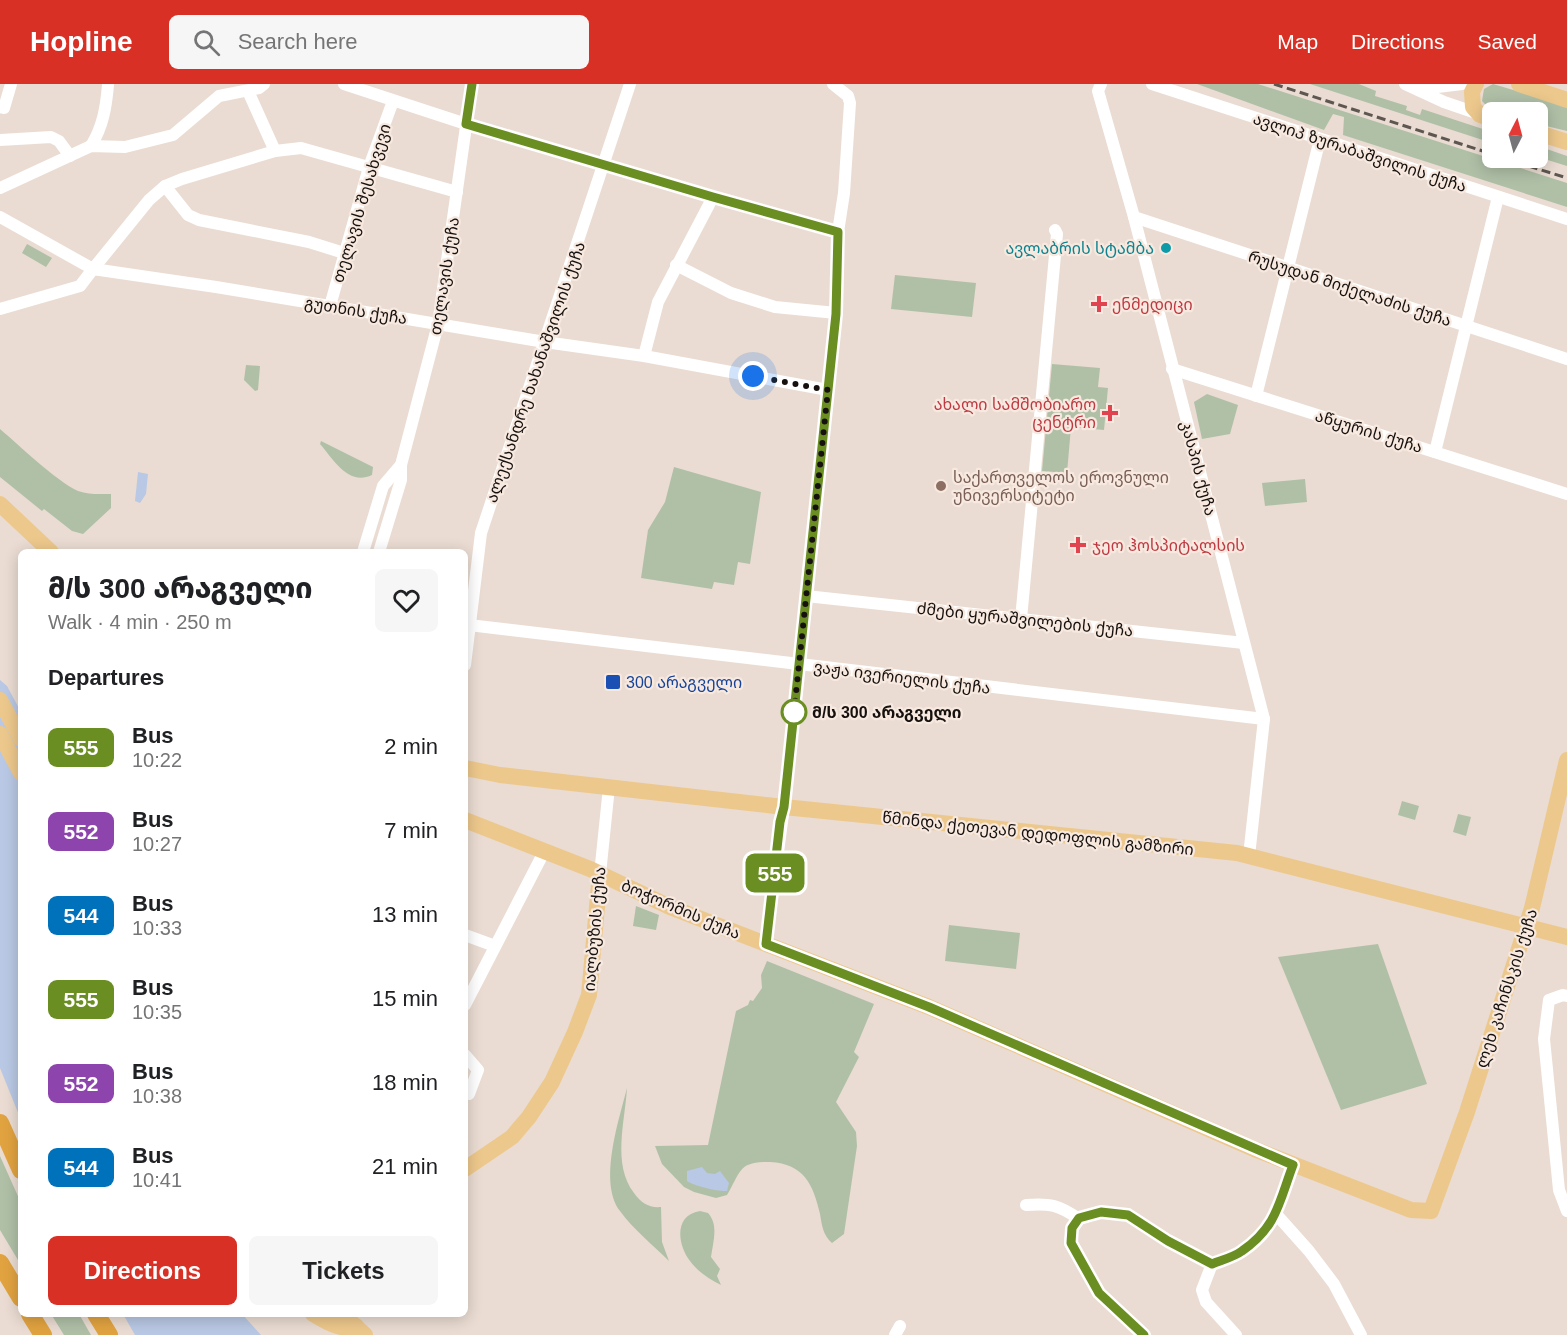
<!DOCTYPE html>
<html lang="en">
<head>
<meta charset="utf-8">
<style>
  :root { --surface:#fff; --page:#f6f6f6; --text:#202124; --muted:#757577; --accent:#d93025 }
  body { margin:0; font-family:Helvetica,"Noto Sans Georgian",sans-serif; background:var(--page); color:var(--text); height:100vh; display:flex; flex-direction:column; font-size:22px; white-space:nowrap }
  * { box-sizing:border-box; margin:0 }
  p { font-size:20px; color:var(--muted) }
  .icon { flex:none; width:33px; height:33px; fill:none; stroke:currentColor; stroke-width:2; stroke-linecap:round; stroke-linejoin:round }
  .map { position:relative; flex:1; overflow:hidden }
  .details { position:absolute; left:18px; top:465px; width:450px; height:768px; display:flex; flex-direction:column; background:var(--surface); border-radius:9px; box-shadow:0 3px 15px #0003 }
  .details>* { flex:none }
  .badge { padding:0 12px; border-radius:9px; font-size:21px; line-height:39px }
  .needle { width:39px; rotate:6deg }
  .buttons { position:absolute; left:1482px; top:18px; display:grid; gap:12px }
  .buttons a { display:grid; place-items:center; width:66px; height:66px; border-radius:9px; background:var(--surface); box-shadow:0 3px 15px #0003; font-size:30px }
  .you { position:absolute; width:30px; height:30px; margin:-15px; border:4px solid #fff; border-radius:50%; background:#1a73e8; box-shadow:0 0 0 9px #1a73e833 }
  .map>.badge { position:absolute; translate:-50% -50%; box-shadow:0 0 0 3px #fff }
  h2 { padding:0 30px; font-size:22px; line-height:54px }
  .round { display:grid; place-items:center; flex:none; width:63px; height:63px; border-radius:9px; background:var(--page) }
  .overview { display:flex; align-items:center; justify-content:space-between; height:102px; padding:0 30px }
  h1 { font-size:28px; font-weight:800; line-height:45px }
  .cta { display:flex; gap:12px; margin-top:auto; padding:12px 30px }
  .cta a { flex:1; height:69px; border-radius:9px; background:var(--accent); color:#fff; font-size:24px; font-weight:800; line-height:69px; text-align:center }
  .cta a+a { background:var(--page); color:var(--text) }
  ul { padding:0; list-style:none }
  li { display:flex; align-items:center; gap:18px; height:84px; padding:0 30px }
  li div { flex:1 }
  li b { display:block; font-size:22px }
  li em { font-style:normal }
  li .badge { min-width:66px; font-weight:700; text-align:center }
  header { display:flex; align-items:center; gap:36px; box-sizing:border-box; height:84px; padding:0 30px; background:var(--accent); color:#fff }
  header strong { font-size:28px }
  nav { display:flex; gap:33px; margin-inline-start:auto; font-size:21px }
  .search { width:420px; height:54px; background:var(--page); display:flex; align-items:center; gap:15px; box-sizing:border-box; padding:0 21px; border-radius:9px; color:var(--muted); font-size:22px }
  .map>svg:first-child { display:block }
  .green { fill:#b0c0a7 }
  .water { fill:#b9c8e4 }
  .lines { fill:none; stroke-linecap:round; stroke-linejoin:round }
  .minor { stroke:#fff; stroke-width:12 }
  .major { stroke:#edc88c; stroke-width:16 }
  .highway { stroke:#e1a340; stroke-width:18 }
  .rail { stroke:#5e5650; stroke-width:3; stroke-dasharray:9 4.5; stroke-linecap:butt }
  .line-casing { stroke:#fff; stroke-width:14 }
  .line { stroke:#6b8e23; stroke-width:9 }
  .walk { stroke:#16110e; stroke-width:6; stroke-dasharray:0 10.8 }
  .culture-dot { fill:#0f9aa8; stroke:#f7e9df; stroke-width:2 }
  .health-dot { fill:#e0444e; stroke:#f7e9df; stroke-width:2 }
  .education-dot { fill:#8d6e63; stroke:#f7e9df; stroke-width:2 }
  .transit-dot { fill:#1a4fb4; stroke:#f7e9df; stroke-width:2 }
  .stop-dot { fill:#fff; stroke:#6b8e23; stroke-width:3 }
  .labels { text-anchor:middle; stroke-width:4.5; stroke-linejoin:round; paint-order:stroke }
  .street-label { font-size:16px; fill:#16110e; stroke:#f7e9df }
  .culture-label { font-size:16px; fill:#0d838f; stroke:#f7e9df; text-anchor:end }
  .health-label { font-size:16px; fill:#be3a42; stroke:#f7e9df; text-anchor:start }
  .education-label { font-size:16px; fill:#785e54; stroke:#f7e9df; text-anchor:start }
  .transit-label { font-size:16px; fill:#164399; stroke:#f7e9df; text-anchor:start }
  .stop-label { font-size:16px; font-weight:bold; fill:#16110e; stroke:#f7e9df; text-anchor:start }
</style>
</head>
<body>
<header>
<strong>Hopline</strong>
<div class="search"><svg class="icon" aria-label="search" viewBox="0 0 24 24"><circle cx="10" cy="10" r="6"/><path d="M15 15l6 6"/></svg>Search here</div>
<nav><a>Map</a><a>Directions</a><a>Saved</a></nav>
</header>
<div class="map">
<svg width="1567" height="1251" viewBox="0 0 1567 1251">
  <rect width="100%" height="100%" fill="#eadcd2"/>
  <g class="green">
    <polygon points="1197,0 1258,0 1567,99 1567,123 1343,51 1344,33 1333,30 1324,46"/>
    <polygon points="1310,0 1359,0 1376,7 1375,12 1407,22 1406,26 1420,31 1422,25 1492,48 1492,59"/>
    <path d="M1493 0 1567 22V47L1538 40V28C1519 28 1495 33 1482 17L1484 5Z"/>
    <polygon points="1538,62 1567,72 1567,82 1538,73"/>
    <polygon points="27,160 52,174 46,183 22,169"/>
    <polygon points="895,191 976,199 972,233 891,225"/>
    <polygon points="1052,280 1100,284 1098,303 1108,304 1104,346 1071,343 1067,389 1042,387"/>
    <polygon points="246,281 260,282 258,306 255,307 244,296"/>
    <polygon points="1207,310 1238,321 1230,350 1202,355 1194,318"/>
    <path d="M0 345C20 362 55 396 78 407 89 411 100 410 111 410V424L83 450 72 447 44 425 42 427 0 393Z"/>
    <path d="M321 357 373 383 372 391C348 402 334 376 320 360Z"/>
    <polygon points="674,383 761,408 750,480 738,478 734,501 714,498 712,505 641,494 648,446 665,418"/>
    <polygon points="1305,395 1307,418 1265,422 1262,399"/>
    <polygon points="1402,717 1419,722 1415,736 1398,731"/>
    <polygon points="1458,730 1471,733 1466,752 1453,748"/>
    <polygon points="636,822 659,831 656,846 633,842"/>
    <polygon points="949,841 1020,849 1016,885 945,877"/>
    <polygon points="1378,860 1427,1000 1341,1026 1278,873"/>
    <path d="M767 877 874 920 854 968 859 973 836 1018 856 1048 857 1062 844 1150 832 1159C823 1151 822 1142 820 1130 813 1100 804 1080 770 1078 738 1077 741 1088 727 1111L716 1114 694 1108 684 1103 662 1080 655 1062 708 1061 736 927 748 921 750 916 753 917 762 904 761 891Z"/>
    <path d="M627 1004C625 1038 612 1080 634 1109 641 1119 649 1124 661 1123L662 1158 669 1177C653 1161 633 1145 620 1127 598 1098 619 1036 627 1004Z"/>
    <polygon points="0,1072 21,1119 21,1181 0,1146"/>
    <path d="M700 1127 708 1129C719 1141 713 1158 711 1173L720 1185 717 1192 721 1201C709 1195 698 1188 690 1177 677 1160 674 1131 700 1127Z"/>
    <polygon points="51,1230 79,1230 91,1251 64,1251"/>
  </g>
  <g class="water">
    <polygon points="138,388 148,390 146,410 140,419 135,417"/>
    <polygon points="0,596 7,602 21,628 21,1036 0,984"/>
    <path d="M702 1083 707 1089 715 1090 720 1087 729 1099 727 1107C720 1108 694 1102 687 1097V1087Z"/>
    <polygon points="123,1230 242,1230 261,1251 135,1251"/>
  </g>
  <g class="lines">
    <g class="minor">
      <polyline points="344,0 466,40 713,113 838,148"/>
      <polyline points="1101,0 1098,7 1134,133 1264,635 1249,772"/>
      <polyline points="1152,0 1567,135"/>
      <polyline points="1405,0 1444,18 1479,30"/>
      <polyline points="1421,5 1462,0"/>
      <polyline points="248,7 275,67"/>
      <polyline points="0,23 4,24 11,0"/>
      <polyline points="0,56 51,53 59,57 70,72"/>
      <path d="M91 62C103 42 106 24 108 1"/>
      <polyline points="165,102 188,131 199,136 309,158 344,169"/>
      <polyline points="0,104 91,62 125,63 173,51 219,12 259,4 264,0"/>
      <polyline points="0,133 93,185 149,116 165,102 182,95 275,67 301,64 457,108"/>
      <polyline points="1134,133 1567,275"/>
      <polyline points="676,181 731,209 775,223 836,229"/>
      <polyline points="330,222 369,83 393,17"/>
      <polyline points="0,225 80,202 93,185 216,203 545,258 644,272 828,306"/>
      <polyline points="644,272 658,218 713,113"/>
      <polyline points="1172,285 1567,410"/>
      <polyline points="1256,312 1320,55"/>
      <polyline points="1435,368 1498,113"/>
      <polyline points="363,468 383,402 401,381"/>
      <polyline points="379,468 401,396 401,381 438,240 472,0"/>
      <polyline points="806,512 1244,559"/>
      <polyline points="1021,535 1057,150 1055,146"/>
      <polyline points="469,541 1264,635"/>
      <polyline points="465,581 481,449 630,0"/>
      <polyline points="600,790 609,703"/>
      <polyline points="465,851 495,862"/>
      <polyline points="766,860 786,707 828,306 836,229 838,148 844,109 850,19 848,12 833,0"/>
      <polyline points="1567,912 1563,911 1549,916 1544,955 1559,1106 1567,1127"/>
      <polyline points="465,921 545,766"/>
      <polyline points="465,971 478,986 469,1010"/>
      <path d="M1026 1121C1050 1119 1059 1121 1079 1135"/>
      <polyline points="1276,1130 1309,1167 1334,1200 1361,1251"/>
      <polyline points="1212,1180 1202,1206 1206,1218 1236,1251"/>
      <polyline points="895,1251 900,1242"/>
      <path d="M1144 1251 1099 1209 1070 1159 1072 1144 1079 1135 1101 1128 1128 1131 1168 1157 1212 1180C1222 1176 1234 1173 1242 1167 1277 1143 1279 1118 1293 1081"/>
    </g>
    <g class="major">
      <polyline points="1476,0 1472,8 1473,23 1480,31 1492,35"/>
      <polyline points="1519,0 1567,16"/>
      <polyline points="1538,49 1567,58"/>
      <polyline points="0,420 51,468"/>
      <polyline points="0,616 21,655"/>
      <polyline points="0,650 21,689"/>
      <polyline points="465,684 500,691 784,723 1237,769 1567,853"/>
      <polyline points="465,736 590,785 670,823 929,923 1254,1065 1411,1126 1431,1127 1467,1028 1532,824 1567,676"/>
      <polyline points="465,1085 512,1053 529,1033 552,998 575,948 589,911 600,790"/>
      <path d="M313 1230C326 1237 341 1248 356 1242"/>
      <polyline points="342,1230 365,1251"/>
    </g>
    <g class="highway">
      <polyline points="0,1039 21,1086"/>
      <polyline points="0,1179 21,1214"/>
      <polyline points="30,1230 43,1251"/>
      <polyline points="96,1230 109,1251"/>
    </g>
    <g class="rail">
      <polyline points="1274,0 1492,70"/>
      <polyline points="1503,74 1567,94"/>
    </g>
  </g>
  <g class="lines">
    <g class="line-casing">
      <path id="line" d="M472 0 466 40 713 113 838 148 836 230 832 268 784 723 780 738 766 860 929 923 1293 1081C1279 1118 1277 1143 1242 1167 1234 1173 1222 1176 1212 1180L1168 1157 1128 1131 1101 1128 1079 1134 1072 1144 1071 1159 1099 1209 1144 1251"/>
    </g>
    <use href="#line" class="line"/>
    <polyline class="walk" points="753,292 828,306 794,628"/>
  </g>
  <circle class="culture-dot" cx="1166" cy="164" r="6"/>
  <g class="health-dot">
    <path d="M1096 211h6v6h6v6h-6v6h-6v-6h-6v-6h6z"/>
    <path d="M1107 320h6v6h6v6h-6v6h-6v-6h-6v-6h6z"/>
    <path d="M1075 452h6v6h6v6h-6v6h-6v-6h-6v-6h6z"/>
  </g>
  <circle class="education-dot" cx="941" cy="402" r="6"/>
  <rect class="transit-dot" x="605" y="590" width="16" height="16" rx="3"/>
  <circle class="stop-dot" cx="794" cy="628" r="12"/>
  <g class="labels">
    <g class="street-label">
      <text transform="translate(1360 68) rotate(18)" y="6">ავლიპ ზურაბაშვილის ქუჩა</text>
      <text transform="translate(361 119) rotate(-73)" y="6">თელავის შესახვევი</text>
      <text transform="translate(444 192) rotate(-81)" y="6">თელავის ქუჩა</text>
      <text transform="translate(1350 204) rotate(18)" y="6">რუსუდან მიქელაძის ქუჩა</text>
      <text transform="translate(356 226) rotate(9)" y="6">გუთნის ქუჩა</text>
      <text transform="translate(535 288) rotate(-71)" y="6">ალექსანდრე ხახანაშვილის ქუჩა</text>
      <text transform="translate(1369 347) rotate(17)" y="6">აწყურის ქუჩა</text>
      <text transform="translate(1199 384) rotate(75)" y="6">კასპის ქუჩა</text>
      <text transform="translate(1025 535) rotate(6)" y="6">ძმები ყურაშვილების ქუჩა</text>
      <text transform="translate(902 593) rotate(7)" y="6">ვაჟა ივერიელის ქუჩა</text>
      <text transform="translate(1038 749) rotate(6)" y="6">წმინდა ქეთევან დედოფლის გამზირი</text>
      <text transform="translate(681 825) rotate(23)" y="6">ბოჭორმის ქუჩა</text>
      <text transform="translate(594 845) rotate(-85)" y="6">იალბუზის ქუჩა</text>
      <text transform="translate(1506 904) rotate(-72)" y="6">ლეხ კაჩინსკის ქუჩა</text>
    </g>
    <g class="culture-label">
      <text x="1154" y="170">ავლაბრის სტამბა</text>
    </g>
    <g class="health-label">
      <text x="1112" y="226">ენმედიცი</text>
      <text x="1096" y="326" text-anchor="end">ახალი სამშობიარო<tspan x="1096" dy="18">ცენტრი</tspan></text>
      <text x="1092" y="467">ჯეო ჰოსპიტალსის</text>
    </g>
    <g class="education-label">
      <text x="953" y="399">საქართველოს ეროვნული<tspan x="953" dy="18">უნივერსიტეტი</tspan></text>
    </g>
    <g class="transit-label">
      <text x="626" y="604">300 არაგველი</text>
    </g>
    <g class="stop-label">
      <text x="812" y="634">მ/ს 300 არაგველი</text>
    </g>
  </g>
</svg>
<div class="buttons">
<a><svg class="needle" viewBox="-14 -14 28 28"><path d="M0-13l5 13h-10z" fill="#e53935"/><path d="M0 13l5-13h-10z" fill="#757577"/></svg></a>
</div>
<div class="you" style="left:753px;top:292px"></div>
<b class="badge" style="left:775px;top:789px;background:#6b8e23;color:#fff">555</b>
<section class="details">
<div class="overview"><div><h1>მ/ს 300 არაგველი</h1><p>Walk · 4 min · 250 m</p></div><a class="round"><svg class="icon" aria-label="heart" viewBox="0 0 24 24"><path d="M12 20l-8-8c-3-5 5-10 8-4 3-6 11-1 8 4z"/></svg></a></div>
<h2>Departures</h2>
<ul>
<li><span class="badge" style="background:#6b8e23;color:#fff">555</span><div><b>Bus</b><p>10:22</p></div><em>2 min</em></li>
<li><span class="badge" style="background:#8e44ad;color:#fff">552</span><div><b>Bus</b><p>10:27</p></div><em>7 min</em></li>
<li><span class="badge" style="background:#0072bc;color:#fff">544</span><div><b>Bus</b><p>10:33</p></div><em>13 min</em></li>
<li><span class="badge" style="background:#6b8e23;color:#fff">555</span><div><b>Bus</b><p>10:35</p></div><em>15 min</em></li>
<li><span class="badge" style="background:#8e44ad;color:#fff">552</span><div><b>Bus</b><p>10:38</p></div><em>18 min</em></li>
<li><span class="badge" style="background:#0072bc;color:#fff">544</span><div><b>Bus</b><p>10:41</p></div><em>21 min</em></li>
</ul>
<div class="cta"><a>Directions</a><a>Tickets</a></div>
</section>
</div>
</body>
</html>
